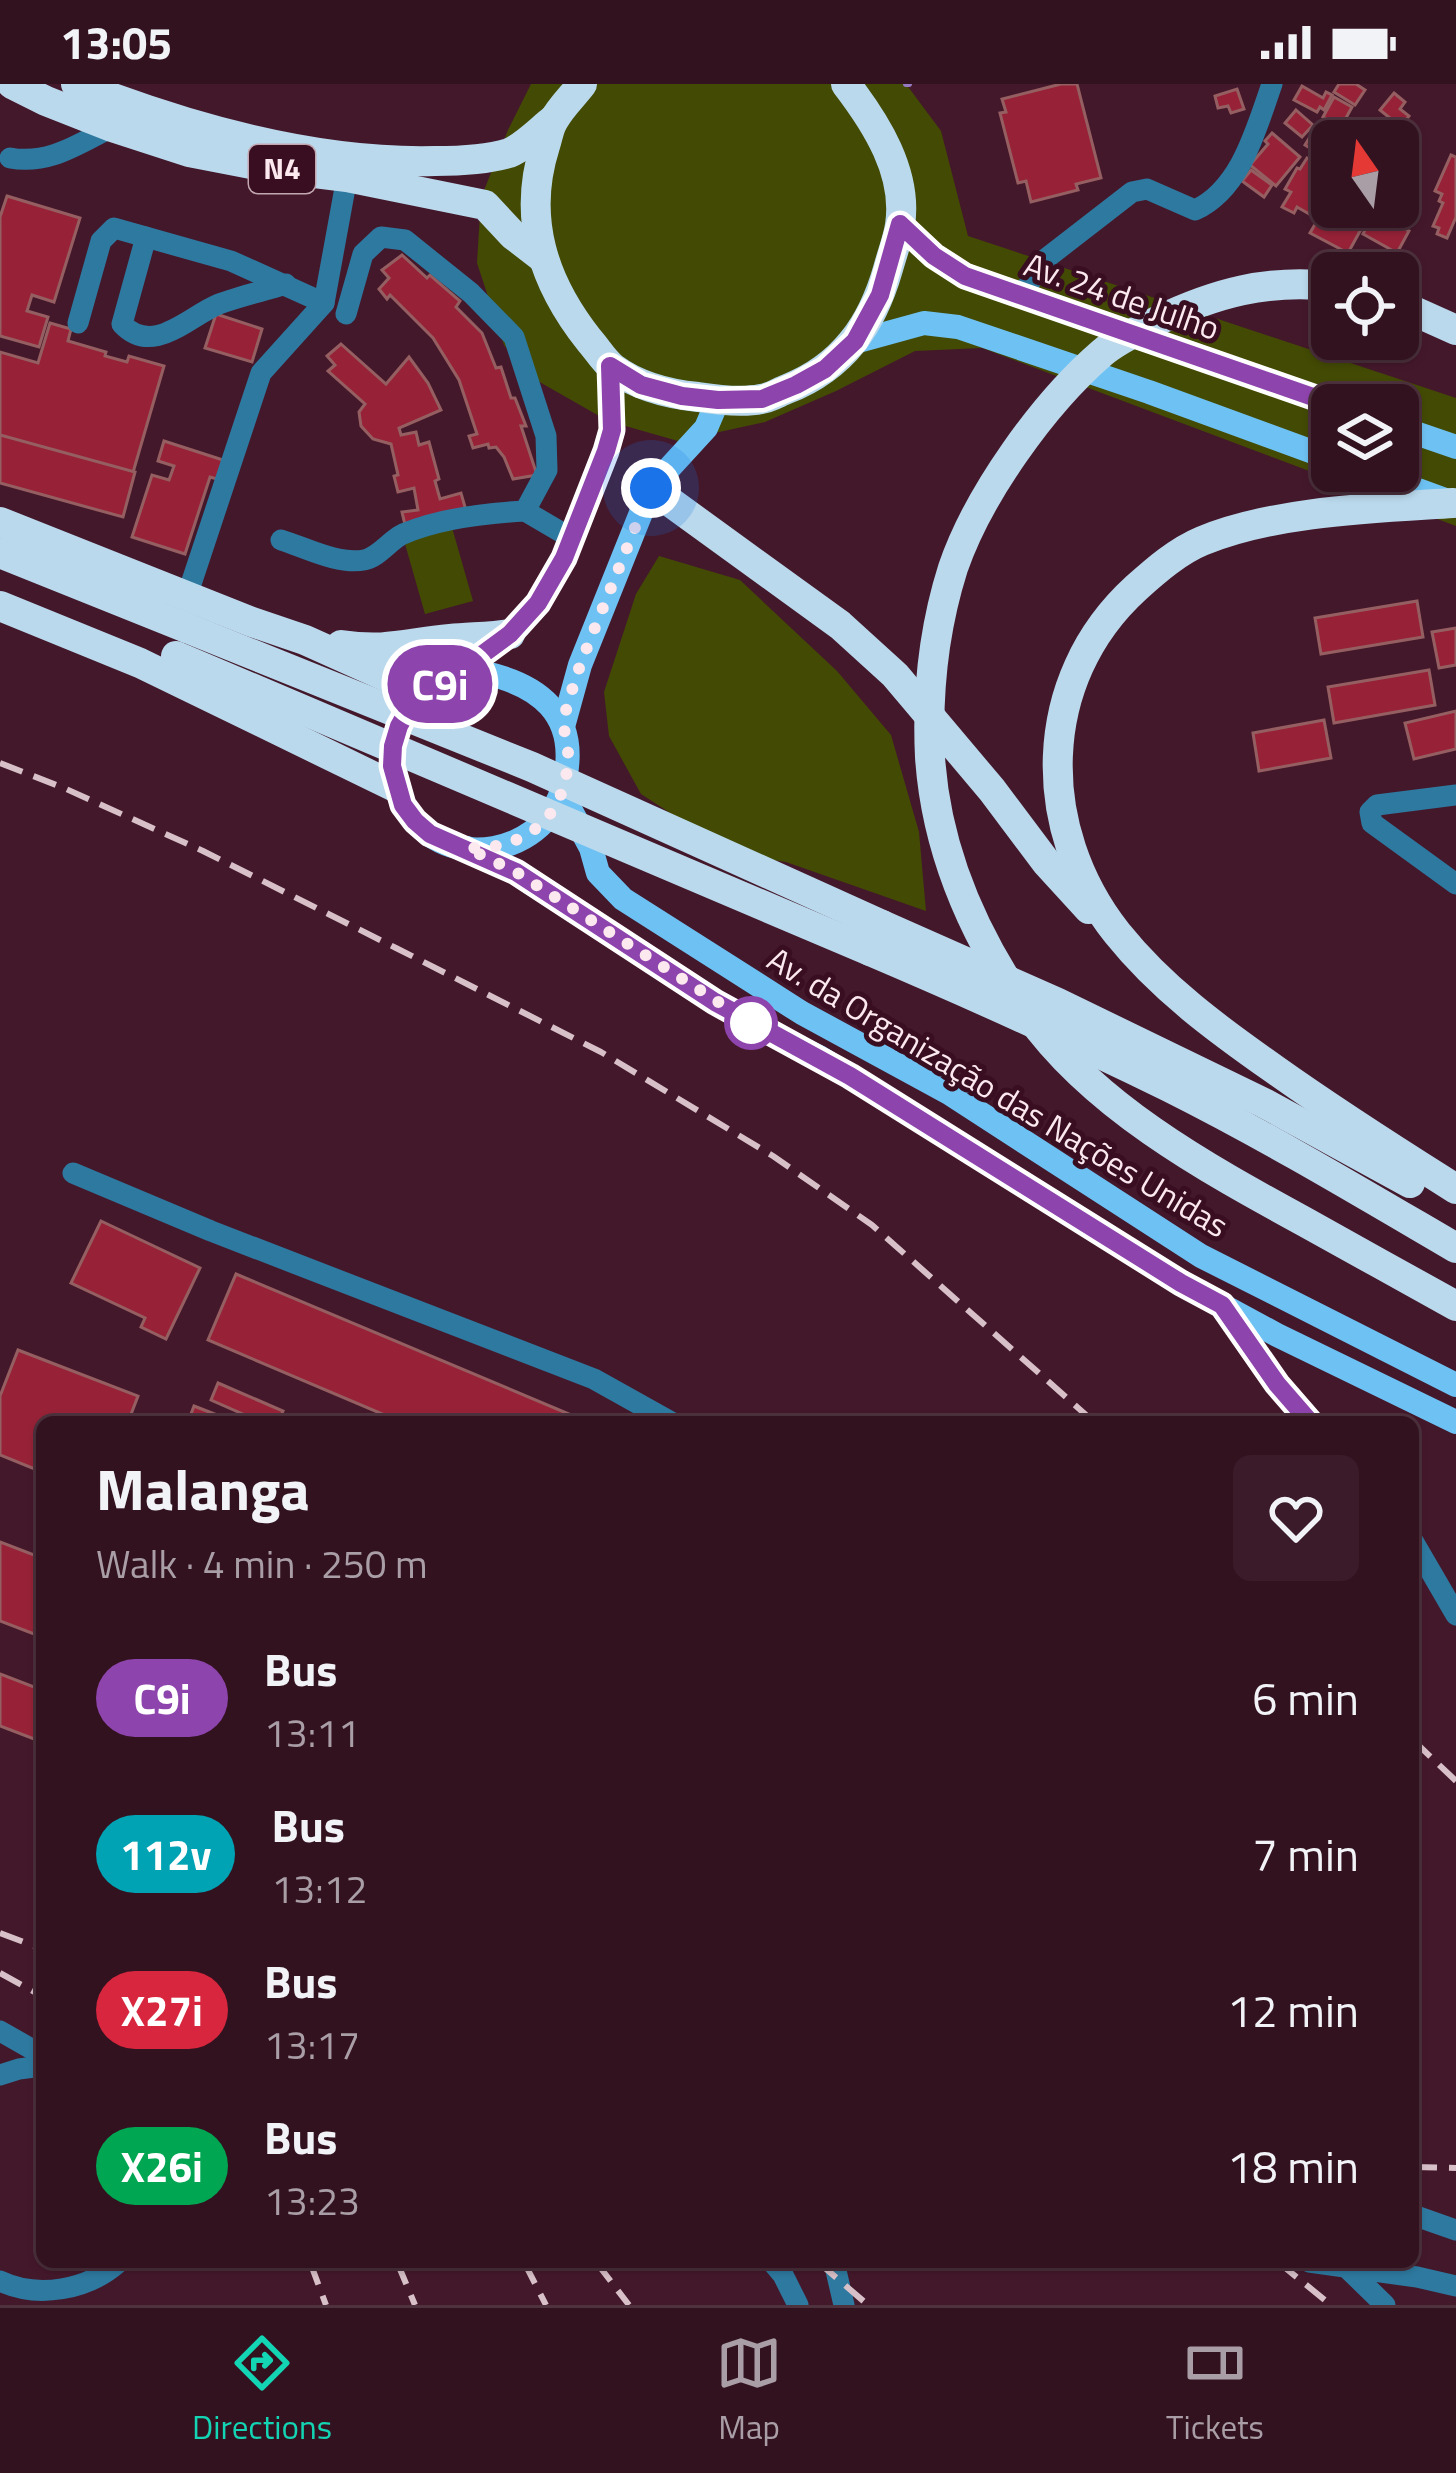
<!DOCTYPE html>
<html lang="en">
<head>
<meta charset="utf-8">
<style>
  :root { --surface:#331220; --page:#3b1b29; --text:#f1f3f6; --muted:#a99ea5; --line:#4e323e; --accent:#13d5b3 }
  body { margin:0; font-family:"Titillium Web",sans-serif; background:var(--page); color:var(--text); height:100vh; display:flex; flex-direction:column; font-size:45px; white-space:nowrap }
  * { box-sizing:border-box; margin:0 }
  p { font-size:39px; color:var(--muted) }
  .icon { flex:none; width:66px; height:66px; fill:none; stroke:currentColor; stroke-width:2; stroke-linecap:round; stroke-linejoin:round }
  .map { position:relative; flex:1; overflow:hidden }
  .side { position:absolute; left:36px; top:1332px; width:1383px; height:852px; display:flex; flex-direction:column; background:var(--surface); border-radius:18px; box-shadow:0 3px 9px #0004,0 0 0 3px var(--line) }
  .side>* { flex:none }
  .badge { padding:0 24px; border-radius:39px; font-size:42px; line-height:78px }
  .needle { width:78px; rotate:346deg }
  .tools { position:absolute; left:1311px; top:36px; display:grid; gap:24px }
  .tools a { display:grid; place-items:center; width:108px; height:108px; border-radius:18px; background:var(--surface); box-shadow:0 3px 9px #0004,0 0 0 3px var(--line); font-size:60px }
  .you { position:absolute; width:60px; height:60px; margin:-30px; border:9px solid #fff; border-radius:50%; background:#1a73e8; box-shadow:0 0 0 18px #1a73e833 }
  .map>.badge { position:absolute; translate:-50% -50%; box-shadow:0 0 0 6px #fff }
  .round { display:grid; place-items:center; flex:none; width:126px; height:126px; border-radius:18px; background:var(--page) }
  .headline { display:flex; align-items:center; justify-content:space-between; height:204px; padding:0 60px }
  h1 { font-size:57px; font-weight:700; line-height:90px }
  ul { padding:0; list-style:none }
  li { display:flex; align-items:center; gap:36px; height:156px; padding:0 60px }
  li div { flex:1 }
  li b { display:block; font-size:45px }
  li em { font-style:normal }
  li .badge { min-width:132px; font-weight:700; text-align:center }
  .status { display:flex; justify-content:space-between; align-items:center; height:84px; padding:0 60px; background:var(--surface); direction:ltr }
  .status svg { height:33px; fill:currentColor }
  .dock { display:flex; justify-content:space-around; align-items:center; height:168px; border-top:3px solid var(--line); background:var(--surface); font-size:33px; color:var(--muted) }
  .dock a { display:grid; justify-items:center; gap:6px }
  .dock .current { color:var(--accent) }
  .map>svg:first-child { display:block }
  .green { fill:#434a04; fill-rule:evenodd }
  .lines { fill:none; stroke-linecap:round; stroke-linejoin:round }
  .stream { stroke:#977bc2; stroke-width:6 }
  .building { fill:#972238; stroke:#955f62; stroke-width:3 }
  .minor { stroke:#2e79a0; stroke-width:21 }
  .major { stroke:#6ec2f3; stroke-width:24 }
  .highway { stroke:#bad9ec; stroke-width:30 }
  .rail { stroke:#d8c0c8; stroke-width:6; stroke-dasharray:24 12; stroke-linecap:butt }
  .highway-bridge { stroke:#bad9ec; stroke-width:30 }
  .line-casing { stroke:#fff; stroke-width:27 }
  .line { stroke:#8e44ad; stroke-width:18 }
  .walk { stroke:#fce9ef; stroke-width:12; stroke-dasharray:0 21.6 }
  .stop-dot { fill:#fff; stroke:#8e44ad; stroke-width:6 }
  .labels { text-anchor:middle; stroke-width:10; stroke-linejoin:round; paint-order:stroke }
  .shield { fill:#390e21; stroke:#c2a7b1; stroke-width:3 }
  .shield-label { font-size:30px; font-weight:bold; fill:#fce9ef }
  .street-label { font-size:33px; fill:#fce9ef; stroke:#390e21 }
</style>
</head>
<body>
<div class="status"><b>13:05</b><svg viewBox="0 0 49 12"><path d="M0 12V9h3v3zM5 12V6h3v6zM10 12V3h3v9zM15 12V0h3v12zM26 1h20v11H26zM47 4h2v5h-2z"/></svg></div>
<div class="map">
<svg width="1456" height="2221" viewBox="0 0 1456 2221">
  <rect width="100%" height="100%" fill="#44182b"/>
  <g class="green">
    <path d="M531 0H906L941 47 968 152 1456 314V442L982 264 915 267 836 307 765 338 678 357 608 337 529 292 504 261 477 179 481 114 508 46ZM1332 321H1398V387H1332Z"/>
    <polygon points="451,440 473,517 425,530 403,453"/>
    <polygon points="659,472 740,496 837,587 891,651 919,748 926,827 786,778 724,769 698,747 641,710 609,652 604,608 636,510"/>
  </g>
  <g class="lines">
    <polyline class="stream" points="906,0 909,0"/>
  </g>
  <g class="building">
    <polygon points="1061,0 1077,0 1101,94 1076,100 1078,106 1031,118 1026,97 1018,99 1000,29 1006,28 1002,15"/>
    <polygon points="1339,0 1356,0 1365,6 1355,21 1334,8"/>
    <polygon points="1302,2 1323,14 1326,8 1332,11 1324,26 1320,23 1317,28 1294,16"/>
    <polygon points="1237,5 1244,25 1231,29 1228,22 1218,24 1215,12"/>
    <polygon points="1394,9 1405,18 1400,25 1409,32 1401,43 1380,26"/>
    <polygon points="1334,13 1352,23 1341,43 1323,33"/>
    <polygon points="1296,26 1313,41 1302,53 1285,39"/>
    <polygon points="1319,38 1337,51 1323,72 1305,61"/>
    <polygon points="1272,49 1300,73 1276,102 1250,81 1268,60 1265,57"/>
    <polygon points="1451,71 1456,73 1456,133 1447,154 1437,150 1439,144 1433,142 1443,119 1439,117 1442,110 1435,107"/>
    <polygon points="1307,74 1332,89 1332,96 1311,131 1297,123 1294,129 1282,123 1291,108 1285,105 1297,84 1300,85"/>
    <polygon points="1251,86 1272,101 1264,113 1242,97"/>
    <polygon points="7,112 80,134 54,218 32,211 27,227 48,233 39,263 0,252 0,133"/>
    <polygon points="1325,123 1331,125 1332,123 1358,123 1370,129 1348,169 1310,149"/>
    <polygon points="1374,129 1409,147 1397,169 1363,150"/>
    <polygon points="402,171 427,194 430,191 460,217 456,223 482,249 496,284 501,283 511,314 515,314 526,342 521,342 537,391 513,395 504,373 496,363 489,364 488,360 473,364 469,352 477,350 459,296 433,254 390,211 387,215 379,205 389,194 382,186"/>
    <polygon points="216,230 262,245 252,278 205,264"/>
    <polygon points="50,239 71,245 68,257 106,268 105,272 127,278 129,272 164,282 132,392 0,354 0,268 38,279"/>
    <polygon points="341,260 386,300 409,273 428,299 441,326 399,344 401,351 416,348 419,361 429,358 439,395 435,397 440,415 461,409 467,430 406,445 402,428 418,426 414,404 398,408 394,392 398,391 391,360 373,355 361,342 359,328 365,320 328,287 335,281 327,272"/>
    <polygon points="0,351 135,388 123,433 0,399"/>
    <polygon points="164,357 223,376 217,395 210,393 185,470 132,453 152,391 169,396 174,382 158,377"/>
    <polygon points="1417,517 1423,553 1321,570 1315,534"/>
    <polygon points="1456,544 1456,581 1439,584 1432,548"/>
    <polygon points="1429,586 1435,621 1334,639 1328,603"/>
    <polygon points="1456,627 1456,665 1414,675 1405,639"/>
    <polygon points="1324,636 1331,674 1259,687 1253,649"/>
    <polygon points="101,1137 200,1184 166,1255 141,1243 145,1234 71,1199"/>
    <polygon points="236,1190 569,1330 565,1338 401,1338 208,1256"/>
    <polygon points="18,1266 138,1312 128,1338 42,1338 42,1388 0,1371 0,1312"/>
    <polygon points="218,1299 283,1327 278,1338 261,1338 211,1316"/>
    <polygon points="194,1322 235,1338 188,1338"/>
    <polygon points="0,1458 42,1474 42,1553 0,1537"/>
    <polygon points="0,1590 42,1606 42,1658 0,1642"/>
  </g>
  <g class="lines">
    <g class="minor">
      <path d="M10 74C49 81 78 60 112 43"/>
      <path d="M146 153 122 240C153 273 189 232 219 220 240 212 264 207 286 200"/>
      <path d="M1023 212 1039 180 1132 108 1147 105 1195 126C1241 105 1256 45 1272 0"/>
      <polyline points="346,230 363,170 381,153 405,156 471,209 514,253 546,352 547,386 525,427 571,454"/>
      <polyline points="78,239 101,157 114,144 231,177 324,219"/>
      <path d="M281 456C304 463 338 481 364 476 379 473 390 456 403 450 438 435 487 429 525 427"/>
      <polyline points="187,512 261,289 324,219 347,93"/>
      <polyline points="1456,711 1377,721 1370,728 1372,739 1456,800"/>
      <polyline points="73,1089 211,1147 594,1295 671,1338"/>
      <polyline points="1224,1224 1277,1300 1310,1338"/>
      <polyline points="1413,1457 1456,1531"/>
      <polyline points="0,1947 42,1971"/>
      <polyline points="0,1991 19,1985 42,1982"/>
      <polyline points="1413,2131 1456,2146"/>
      <polyline points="772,2178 783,2191 798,2221"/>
      <polyline points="834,2178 844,2221"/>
      <polyline points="1309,2178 1417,2193 1456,2202"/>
      <polyline points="1346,2183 1385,2221"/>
      <path d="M0 2197C38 2215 88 2206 119 2178"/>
    </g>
    <g class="major">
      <polyline points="900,140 934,172 965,192 1336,321"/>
      <polyline points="855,258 924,239 958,243 1149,308 1332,375"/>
      <polyline points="1398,343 1456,363"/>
      <polyline points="1366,387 1448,417"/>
      <path d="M485 589C539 601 576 630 566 690 563 706 559 719 549 732 535 749 516 760 494 764 390 781 352 637 449 594 459 590 473 590 485 589Z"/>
      <polyline points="455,591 510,550 538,519 564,474 606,367 612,346 610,282"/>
      <polyline points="564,639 580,581 651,404 706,344 718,316"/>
      <polyline points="562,710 591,764 598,789 623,815 802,929 949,1009 1201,1172 1456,1301"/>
      <polyline points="467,764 516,788 688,901 742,935 819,973 1181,1199 1277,1251 1456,1338"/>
    </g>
    <g class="highway">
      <polyline points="12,0 46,17 112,43 189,68 266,83 347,93 485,121 513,151 543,174"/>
      <path d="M76 0C188 44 314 80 435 77 459 77 486 76 509 69 524 63 540 46 553 36"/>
      <path d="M582 0C573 12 561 23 554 36 549 43 548 53 545 62 522 134 543 198 589 256 597 265 604 277 613 284 637 302 668 310 698 313 718 316 742 319 761 315 770 314 779 308 787 305 843 283 872 241 888 185 892 170 898 155 900 141 908 89 876 39 846 0"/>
      <polyline points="1398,220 1456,246"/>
      <polyline points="651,404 840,541 895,591 992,706 1046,778 1089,825"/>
      <path d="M1453 419C1375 424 1274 427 1202 457 1178 467 1156 486 1136 504 1035 596 1035 745 1117 849 1161 904 1217 945 1274 985 1333 1027 1394 1066 1456 1105"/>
      <polyline points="0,438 252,538 305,556 423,609"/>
      <polyline points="0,469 187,544"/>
      <polyline points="0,522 140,579 395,703"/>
      <path d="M341 561C387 568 406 559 450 555 470 553 490 553 510 550"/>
      <polyline points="882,841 1058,919 1264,1019 1410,1099"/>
      <path d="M870 867C971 910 1071 955 1169 1003 1267 1052 1362 1109 1456 1164"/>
    </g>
    <g class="rail">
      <polyline points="0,679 64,704 203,767 396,864 601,968 773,1072 872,1141 1094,1338"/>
      <polyline points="1413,1656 1456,1697"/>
      <polyline points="0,1849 42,1865"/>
      <polyline points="0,1889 42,1912"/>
      <polyline points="1413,2083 1456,2084"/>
      <polyline points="310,2178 326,2221"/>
      <polyline points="397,2178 415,2221"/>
      <polyline points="524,2178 546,2221"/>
      <polyline points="596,2178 629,2221"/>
      <polyline points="818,2178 868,2221"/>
      <polyline points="1278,2178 1331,2221"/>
    </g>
    <g class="highway-bridge">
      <path d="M1332 202C1267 195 1215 209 1157 237 1139 246 1117 256 1102 269 1043 320 978 411 953 484 934 544 927 610 930 673 936 765 973 850 1025 925 1089 1020 1206 1084 1305 1138 1355 1166 1406 1194 1456 1222"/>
      <polyline points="187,544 532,683 882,841"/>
      <polyline points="176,572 870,867"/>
    </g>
  </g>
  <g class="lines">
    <g class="line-casing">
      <polyline id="line" points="1310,1338 1277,1300 1222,1221 1181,1199 850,992 715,918 516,788 430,750 415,737 403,721 392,682 393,662 399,642 409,624 423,609 453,592 510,550 538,519 564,474 606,367 612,346 610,282 641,301 682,312 718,316 762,315 796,301 825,285 855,257 880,211 900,140 934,172 965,192 1336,321"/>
    </g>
    <use href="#line" class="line"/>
    <path class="walk" d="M651 404 580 581C575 599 567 618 564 636 563 649 569 662 568 674 566 734 525 766 467 764L516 788 751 939"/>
  </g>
  <circle class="stop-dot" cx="751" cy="939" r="24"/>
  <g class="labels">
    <rect class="shield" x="249" y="61" width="66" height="48" rx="9"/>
    <g class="shield-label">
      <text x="282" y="95">N4</text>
    </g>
    <g class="street-label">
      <text transform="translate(1122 212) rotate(19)" y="12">Av. 24 de Julho</text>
      <text transform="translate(998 1008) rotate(31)" y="12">Av. da Organização das Nações Unidas</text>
    </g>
  </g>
</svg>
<div class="tools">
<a><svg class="needle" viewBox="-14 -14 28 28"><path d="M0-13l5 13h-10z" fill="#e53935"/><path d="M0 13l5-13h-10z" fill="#a99ea5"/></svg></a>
<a><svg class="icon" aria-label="locate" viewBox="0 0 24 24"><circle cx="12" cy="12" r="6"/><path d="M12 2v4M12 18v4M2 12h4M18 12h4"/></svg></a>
<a><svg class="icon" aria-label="layers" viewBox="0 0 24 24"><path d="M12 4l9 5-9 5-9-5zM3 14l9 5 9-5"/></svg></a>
</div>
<div class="you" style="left:651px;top:404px"></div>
<b class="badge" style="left:440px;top:600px;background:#8e44ad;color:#fff">C9i</b>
<section class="side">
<div class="headline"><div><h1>Malanga</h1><p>Walk · 4 min · 250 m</p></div><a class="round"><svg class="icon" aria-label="heart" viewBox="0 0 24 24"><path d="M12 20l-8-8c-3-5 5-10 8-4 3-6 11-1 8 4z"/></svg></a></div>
<ul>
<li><span class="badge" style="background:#8e44ad;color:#fff">C9i</span><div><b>Bus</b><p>13:11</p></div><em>6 min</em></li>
<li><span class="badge" style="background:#00a3b4;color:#fff">112v</span><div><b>Bus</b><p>13:12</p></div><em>7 min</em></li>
<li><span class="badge" style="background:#d7263d;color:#fff">X27i</span><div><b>Bus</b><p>13:17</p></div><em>12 min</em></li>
<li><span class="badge" style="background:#00a651;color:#fff">X26i</span><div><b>Bus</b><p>13:23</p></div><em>18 min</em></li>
</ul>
</section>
</div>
<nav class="dock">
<a class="current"><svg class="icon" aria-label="directions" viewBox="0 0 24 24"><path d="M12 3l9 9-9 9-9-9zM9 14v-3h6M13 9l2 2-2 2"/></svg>Directions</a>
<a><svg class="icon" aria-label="map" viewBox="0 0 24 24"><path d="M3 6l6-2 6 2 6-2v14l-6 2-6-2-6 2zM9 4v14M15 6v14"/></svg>Map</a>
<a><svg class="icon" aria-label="tickets" viewBox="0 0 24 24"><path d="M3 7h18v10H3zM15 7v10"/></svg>Tickets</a>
</nav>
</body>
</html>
